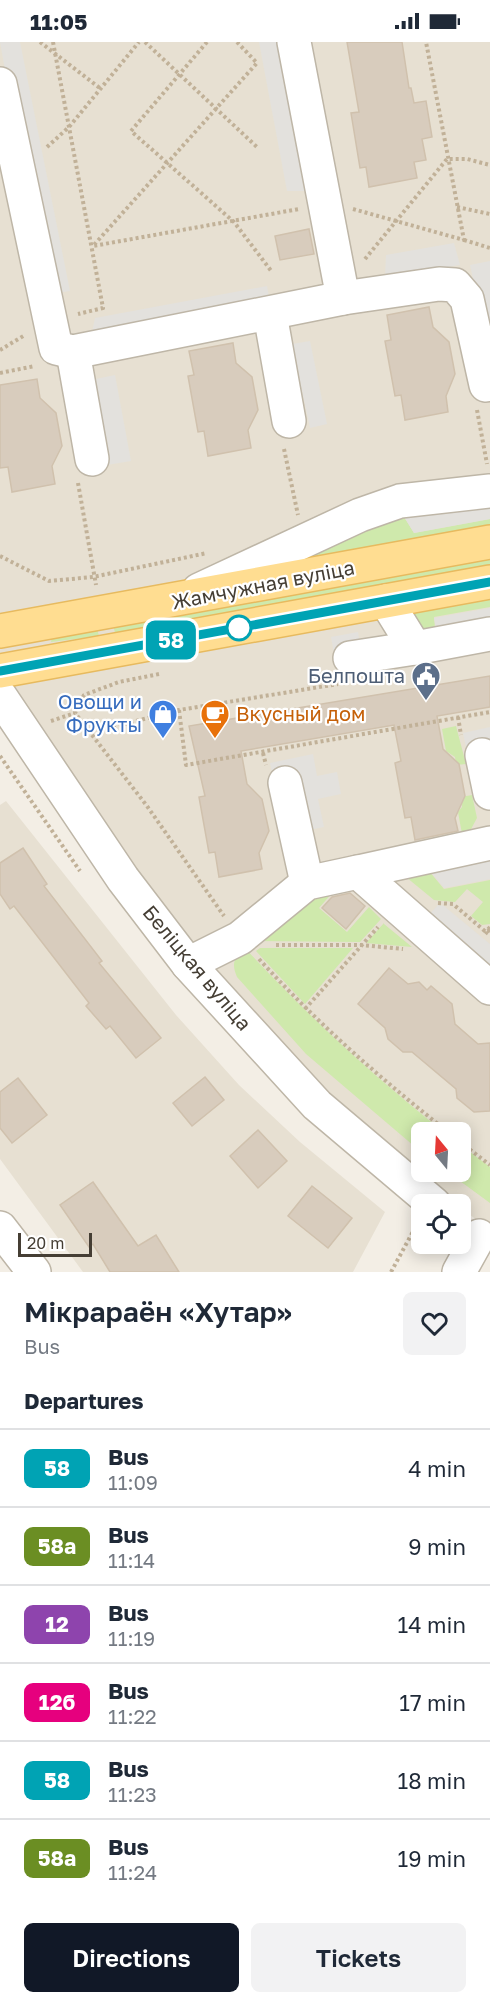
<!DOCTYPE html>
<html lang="en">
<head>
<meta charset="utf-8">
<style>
  :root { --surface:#fff; --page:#f2f2f3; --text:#1f2937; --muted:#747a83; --line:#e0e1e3; --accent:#111827 }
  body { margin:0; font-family:"Golos Text",sans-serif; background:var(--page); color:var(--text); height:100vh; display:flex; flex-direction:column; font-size:22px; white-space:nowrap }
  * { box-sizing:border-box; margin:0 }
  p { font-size:20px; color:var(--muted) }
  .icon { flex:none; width:33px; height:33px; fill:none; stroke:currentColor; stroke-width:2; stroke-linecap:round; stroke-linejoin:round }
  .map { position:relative; height:1230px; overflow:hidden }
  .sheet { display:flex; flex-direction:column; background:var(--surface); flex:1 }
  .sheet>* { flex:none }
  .badge { padding:0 12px; border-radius:9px; font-size:21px; line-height:39px }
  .needle { width:39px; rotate:342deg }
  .buttons { position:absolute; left:411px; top:1080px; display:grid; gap:12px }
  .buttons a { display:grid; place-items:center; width:60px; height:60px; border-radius:9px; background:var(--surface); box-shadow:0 3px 15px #0003; font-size:30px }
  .scale { position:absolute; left:18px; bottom:15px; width:74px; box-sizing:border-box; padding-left:6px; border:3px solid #453e34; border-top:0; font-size:16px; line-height:21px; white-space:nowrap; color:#453e34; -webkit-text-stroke:4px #fff; paint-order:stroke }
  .map>.badge { position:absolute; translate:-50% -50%; box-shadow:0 0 0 3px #fff }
  h2 { padding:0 24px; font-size:22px; line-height:54px }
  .round { display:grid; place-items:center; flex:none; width:63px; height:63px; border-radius:9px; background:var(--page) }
  .overview { display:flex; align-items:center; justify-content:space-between; height:102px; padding:0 24px }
  h1 { font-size:28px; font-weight:600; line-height:45px }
  .cta { display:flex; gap:12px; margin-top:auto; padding:12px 24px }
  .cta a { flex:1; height:69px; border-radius:9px; background:var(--accent); color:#fff; font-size:24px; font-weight:600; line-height:69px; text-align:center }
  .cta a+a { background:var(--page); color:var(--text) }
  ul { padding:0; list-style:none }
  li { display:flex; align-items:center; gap:18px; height:78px; padding:0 24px; border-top:2px solid var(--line) }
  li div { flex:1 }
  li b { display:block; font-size:22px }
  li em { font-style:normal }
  li .badge { min-width:66px; font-weight:700; text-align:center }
  .status { display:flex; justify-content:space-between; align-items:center; height:42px; padding:0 30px; background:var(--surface); direction:ltr }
  .status svg { height:16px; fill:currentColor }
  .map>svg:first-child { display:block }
  .residential { fill:#e7e0d2; fill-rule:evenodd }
  .green { fill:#cfe9ac }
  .parking { fill:#e3e1dd }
  .building { fill:#d8ccbd; stroke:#d0c1ad; stroke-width:1.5 }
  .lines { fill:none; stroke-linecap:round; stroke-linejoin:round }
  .minor-casing { stroke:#beb6a7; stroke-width:36 }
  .major-casing { stroke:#e7ba5f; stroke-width:36 }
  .path { stroke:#c1b198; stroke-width:4; stroke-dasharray:3 3; stroke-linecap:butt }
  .minor { stroke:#fff; stroke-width:33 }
  .major { stroke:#ffdd91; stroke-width:33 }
  .line-casing { stroke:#fff; stroke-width:14 }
  .line { stroke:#00a3b4; stroke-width:9 }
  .stop-dot { fill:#fff; stroke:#00a3b4; stroke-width:3 }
  .labels { text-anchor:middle; stroke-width:4.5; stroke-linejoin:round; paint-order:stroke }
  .street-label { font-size:20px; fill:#453e34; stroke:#fff }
  .service-label { font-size:20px; fill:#4e5e75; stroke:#fff; text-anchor:end }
  .shop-label { font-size:20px; fill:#366cbe; stroke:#fff; text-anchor:end }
  .food-label { font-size:20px; fill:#c56008; stroke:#fff; text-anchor:start }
</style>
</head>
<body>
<div class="status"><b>11:05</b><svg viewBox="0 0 49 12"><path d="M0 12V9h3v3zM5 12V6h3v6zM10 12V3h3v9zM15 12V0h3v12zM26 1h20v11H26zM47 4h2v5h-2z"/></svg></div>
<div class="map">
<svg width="490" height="1230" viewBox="0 0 490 1230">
  <rect width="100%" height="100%" fill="#f3eee5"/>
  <g class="residential">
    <path d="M0 0H490V1188L461 1166 460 1162H456L319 1061 129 834 0 634ZM422 1090H460V1130H422Z"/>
    <polygon points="6,759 176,973 239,1043 300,1100 385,1170 353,1230 83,1230 0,1117 0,763"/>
  </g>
  <g class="green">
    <polygon points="401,470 414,491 490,477 490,483 281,523"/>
    <polygon points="490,512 490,523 115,591 113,582"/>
    <polygon points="490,554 490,565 434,575 435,586 429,602 411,569"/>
    <polygon points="97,586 99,594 51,600 52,594"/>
    <polygon points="456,684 466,722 456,723 455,715 446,709 442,687"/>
    <polygon points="472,753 477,776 470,789 462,792 458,770 462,765 461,755"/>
    <polygon points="424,823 444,847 490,838 490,882 482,883 471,874 483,860 467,847 455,860 434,858 406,835"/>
    <polygon points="339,843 319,866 347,890 369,865 381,877 360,900 255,899 313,852"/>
    <polygon points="384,881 384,882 412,905 366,901"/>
    <path d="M245 906C307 973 373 1034 444 1090H422L421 1110 306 1012 237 935C231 921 234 916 245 906Z"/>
    <polygon points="260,906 353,906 305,962 256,909"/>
    <polygon points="465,1106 490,1125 490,1161 449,1131 460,1130 461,1114"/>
  </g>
  <g class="parking">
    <polygon points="0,0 20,0 70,249 45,253"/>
    <polygon points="259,0 282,0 311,149 287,149"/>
    <polygon points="454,201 460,223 385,235 386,213"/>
    <polygon points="490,219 490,315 470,223"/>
    <polygon points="267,244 270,260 91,295 95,276"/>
    <polygon points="310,299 327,382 310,386 292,302"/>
    <polygon points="115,333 131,419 107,423 91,338"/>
    <polygon points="490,434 490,477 414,491 401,470"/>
    <polygon points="490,566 490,600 440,609 434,576"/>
    <polygon points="358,590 365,629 338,634 331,595"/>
    <polygon points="490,685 490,758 478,761 463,691"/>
    <polygon points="313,712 317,734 337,730 341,752 318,757 324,785 284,793 270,721"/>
    <polygon points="490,808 490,837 444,846 424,822"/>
    <polygon points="438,863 444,864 490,902 490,933 424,878"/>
  </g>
  <g class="building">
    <polygon points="347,0 402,0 409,46 411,46 414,61 426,59 432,95 422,97 426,118 414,120 417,136 369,145 366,125 360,126 351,71 359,70"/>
    <polygon points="309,187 314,212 280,218 275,194"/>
    <polygon points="429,265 433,285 449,300 455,332 446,354 448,370 405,378 401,353 395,354 385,299 391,298 387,273"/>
    <polygon points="233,301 236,321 252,335 258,368 248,388 251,406 208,414 204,389 198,390 188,334 194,333 189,309"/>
    <polygon points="37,337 40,356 56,371 62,404 52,424 55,442 12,450 8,425 0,426 0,343"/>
    <polygon points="490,634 490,665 437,674 443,707 459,722 465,754 455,776 458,789 415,798 411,775 405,776 395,721 401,719 394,683 241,709 247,742 262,757 269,789 259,811 262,827 219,835 215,810 209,811 199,755 205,754 189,684"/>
    <polygon points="23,806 47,842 44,844 102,919 99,921 161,996 136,1016 110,984 106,987 86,964 89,961 14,864 10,867 0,852 0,821"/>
    <polygon points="350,851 365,864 346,887 322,866 332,855"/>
    <polygon points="389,926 408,942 419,940 427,948 431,944 452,962 455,982 478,1002 490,1001 490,1069 474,1070 457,1056 456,1047 412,1010 403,1010 388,997 385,986 358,962"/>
    <polygon points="205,1035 224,1058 192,1084 173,1061"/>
    <polygon points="18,1036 47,1073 12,1101 0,1086 0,1050"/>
    <polygon points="258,1088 287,1119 258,1146 230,1114"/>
    <polygon points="93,1140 138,1204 156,1193 179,1230 110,1230 93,1202 89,1205 60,1163"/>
    <polygon points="312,1144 352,1176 328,1206 288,1174"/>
  </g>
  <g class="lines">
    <g class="minor-casing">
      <g id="minor">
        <polyline points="0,42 56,306 73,310 343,256 294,0"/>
        <polyline points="343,256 439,242 455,243 467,257 486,343"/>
        <polyline points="270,272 289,379"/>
        <polyline points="73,310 92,417"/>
        <polyline points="199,548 360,473 400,459 490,449"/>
        <polyline points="386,559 415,606 490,592"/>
        <polyline points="350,616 415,606"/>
        <polyline points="0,654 123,837 188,922 317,1063 434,1162"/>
        <polyline points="482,713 490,751"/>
        <polyline points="285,741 307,841"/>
        <polyline points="490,801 358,830 490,946"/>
        <polyline points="188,922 240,896 307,841 358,830"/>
        <polyline points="0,1186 34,1230"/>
        <polyline points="459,1230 479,1194"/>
      </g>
    </g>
    <g class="major-casing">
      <g id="major">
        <polyline points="0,589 490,500"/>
        <polyline points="0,629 490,540"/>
      </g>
    </g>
    <g class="path">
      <polyline points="40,0 101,47"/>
      <polyline points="53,0 103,266 78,272"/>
      <polyline points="145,0 258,106"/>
      <polyline points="207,0 131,89 234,180 272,230"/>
      <polyline points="237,0 257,21 93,204 299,167"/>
      <polyline points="47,105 69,85 139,0"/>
      <polyline points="457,165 490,172"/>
      <polyline points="353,167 464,198 426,0"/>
      <polyline points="464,198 490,206"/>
      <polyline points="365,217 447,117 467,117 490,123"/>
      <polyline points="0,308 25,293"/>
      <polyline points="0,331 35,324"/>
      <polyline points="477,368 487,422"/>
      <polyline points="284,407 298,473"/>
      <polyline points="78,441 96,543"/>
      <polyline points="0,514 49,539 93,535 207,511"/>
      <polyline points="159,632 119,640 84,653 75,671 147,764 224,874"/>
      <polyline points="179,668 186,723 490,670"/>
      <polyline points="458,675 461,693"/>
      <polyline points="51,679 75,671"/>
      <polyline points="113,685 179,668 338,642"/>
      <polyline points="263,711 266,723"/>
      <polyline points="0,714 80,829"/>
      <polyline points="438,861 453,862 486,890 490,888"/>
      <polyline points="490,885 486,890 490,893"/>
      <polyline points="276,903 361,903 403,907"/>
      <path d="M259 917C317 981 381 1037 448 1090"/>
      <polyline points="305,967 378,885"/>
      <polyline points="460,1100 490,1123"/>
      <polyline points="460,1110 465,1104"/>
      <polyline points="391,1230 416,1184"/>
    </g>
    <use href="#minor" class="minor"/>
    <use href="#major" class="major"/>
  </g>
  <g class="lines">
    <g class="line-casing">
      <polyline id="line" points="0,629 490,540"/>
    </g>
    <use href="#line" class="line"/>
  </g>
  <defs>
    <g id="civic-pin" transform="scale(1.5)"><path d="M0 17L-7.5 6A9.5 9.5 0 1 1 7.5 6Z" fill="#5c6f8a" stroke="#fff"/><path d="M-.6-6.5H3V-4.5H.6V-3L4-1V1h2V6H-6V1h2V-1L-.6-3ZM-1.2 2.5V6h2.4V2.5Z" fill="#fff"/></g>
    <g id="shop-pin" transform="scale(1.5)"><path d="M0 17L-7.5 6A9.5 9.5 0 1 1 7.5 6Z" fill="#3f7fe0" stroke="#fff"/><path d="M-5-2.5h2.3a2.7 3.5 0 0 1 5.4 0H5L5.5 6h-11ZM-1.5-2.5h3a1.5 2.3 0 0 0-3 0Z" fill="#fff"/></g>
    <g id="cafe-pin" transform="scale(1.5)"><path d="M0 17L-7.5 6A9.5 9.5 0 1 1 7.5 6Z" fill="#e8710a" stroke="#fff"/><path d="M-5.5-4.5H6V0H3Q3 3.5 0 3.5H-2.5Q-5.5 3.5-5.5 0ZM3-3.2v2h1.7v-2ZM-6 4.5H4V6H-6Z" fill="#fff"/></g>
  </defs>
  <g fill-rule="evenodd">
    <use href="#civic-pin" x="426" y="634"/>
    <use href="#shop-pin" x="163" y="672"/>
    <use href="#cafe-pin" x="215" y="672"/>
  </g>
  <circle class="stop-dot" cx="239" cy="586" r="12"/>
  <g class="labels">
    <g class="street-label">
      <text transform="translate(263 543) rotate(-11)" y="7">Жамчужная вуліца</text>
      <text transform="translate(197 926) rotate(50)" y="7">Беліцкая вуліца</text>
    </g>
    <g class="service-label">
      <text x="405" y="641">Белпошта</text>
    </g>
    <g class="shop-label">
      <text x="142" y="667">Овощи и<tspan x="142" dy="23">Фрукты</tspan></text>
    </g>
    <g class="food-label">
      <text x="236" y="679">Вкусный дом</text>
    </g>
  </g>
</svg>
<div class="buttons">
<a><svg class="needle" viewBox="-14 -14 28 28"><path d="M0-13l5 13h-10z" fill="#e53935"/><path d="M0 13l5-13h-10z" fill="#747a83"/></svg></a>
<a><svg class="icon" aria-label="locate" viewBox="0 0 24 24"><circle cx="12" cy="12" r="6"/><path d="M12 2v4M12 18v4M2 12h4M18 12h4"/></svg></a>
</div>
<div class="scale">20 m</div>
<b class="badge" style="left:171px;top:598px;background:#00a3b4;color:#fff">58</b>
</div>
<section class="sheet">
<div class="overview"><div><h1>Мікрараён «Хутар»</h1><p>Bus</p></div><a class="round"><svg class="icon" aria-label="heart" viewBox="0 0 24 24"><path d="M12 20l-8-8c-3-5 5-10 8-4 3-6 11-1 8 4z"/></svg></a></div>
<h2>Departures</h2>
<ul>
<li><span class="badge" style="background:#00a3b4;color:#fff">58</span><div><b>Bus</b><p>11:09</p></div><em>4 min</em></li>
<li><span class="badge" style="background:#6b8e23;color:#fff">58а</span><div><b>Bus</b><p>11:14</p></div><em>9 min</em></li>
<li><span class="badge" style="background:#8e44ad;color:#fff">12</span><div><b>Bus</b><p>11:19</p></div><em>14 min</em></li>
<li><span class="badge" style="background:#e6007e;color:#fff">12б</span><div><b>Bus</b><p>11:22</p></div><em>17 min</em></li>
<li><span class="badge" style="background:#00a3b4;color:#fff">58</span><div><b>Bus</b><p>11:23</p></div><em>18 min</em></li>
<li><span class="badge" style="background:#6b8e23;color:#fff">58а</span><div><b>Bus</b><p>11:24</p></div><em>19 min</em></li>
</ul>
<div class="cta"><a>Directions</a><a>Tickets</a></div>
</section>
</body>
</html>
